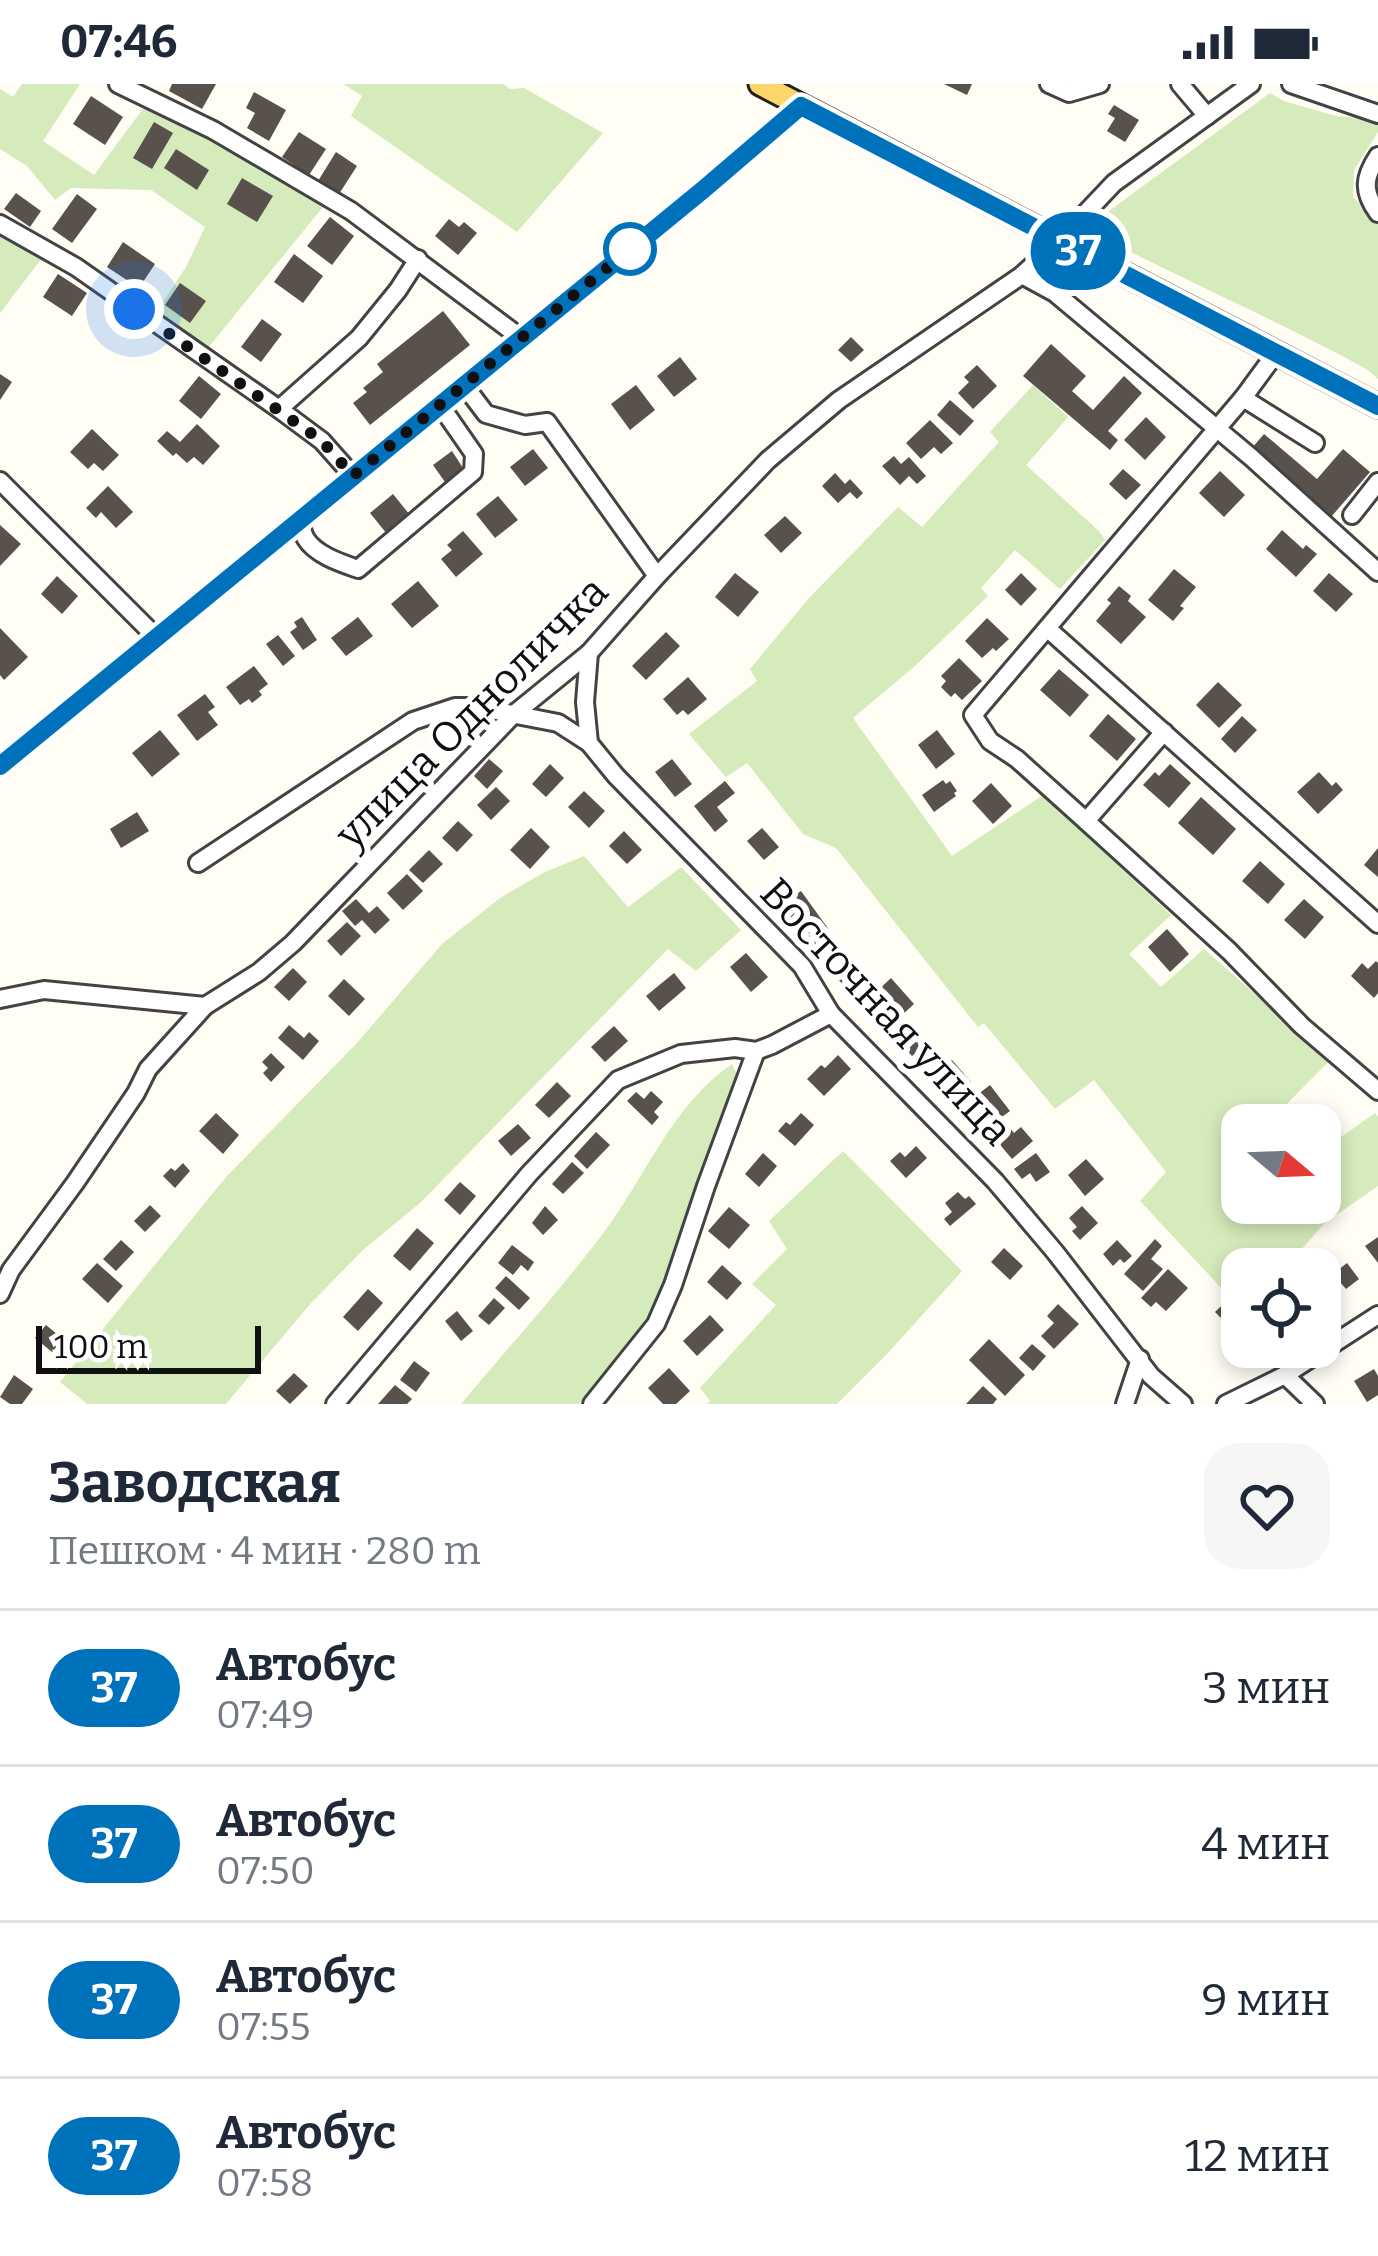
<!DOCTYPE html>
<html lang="ru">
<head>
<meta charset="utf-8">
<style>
  :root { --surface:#fff; --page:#f6f6f7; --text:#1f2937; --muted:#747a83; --line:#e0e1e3 }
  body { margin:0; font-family:Bitter,serif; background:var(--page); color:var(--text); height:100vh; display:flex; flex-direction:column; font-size:45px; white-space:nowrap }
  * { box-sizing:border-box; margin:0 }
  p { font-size:39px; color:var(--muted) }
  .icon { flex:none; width:66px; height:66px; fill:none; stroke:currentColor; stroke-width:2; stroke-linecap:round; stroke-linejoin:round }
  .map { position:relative; height:1320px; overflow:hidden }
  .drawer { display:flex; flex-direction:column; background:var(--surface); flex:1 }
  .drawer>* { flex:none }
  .badge { padding:0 24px; border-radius:39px; font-size:42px; line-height:78px }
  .needle { width:78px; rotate:109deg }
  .controls { position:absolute; left:1221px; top:1020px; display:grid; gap:24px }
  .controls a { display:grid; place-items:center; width:120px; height:120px; border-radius:24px; background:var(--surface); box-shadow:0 6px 18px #0003; font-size:60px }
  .scale { position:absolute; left:36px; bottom:30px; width:225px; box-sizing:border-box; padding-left:12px; border:6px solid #101010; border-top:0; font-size:33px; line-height:42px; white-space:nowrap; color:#101010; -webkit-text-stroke:9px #fff; paint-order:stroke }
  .you { position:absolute; width:60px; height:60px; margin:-30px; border:9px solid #fff; border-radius:50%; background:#1a73e8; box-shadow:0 0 0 18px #1a73e833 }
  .map>.badge { position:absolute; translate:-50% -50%; box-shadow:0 0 0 6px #fff }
  .round { display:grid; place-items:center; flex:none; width:126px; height:126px; border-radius:36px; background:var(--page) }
  .head { display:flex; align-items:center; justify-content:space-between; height:204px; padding:0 48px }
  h1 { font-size:57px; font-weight:700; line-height:90px }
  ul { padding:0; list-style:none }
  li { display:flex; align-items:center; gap:36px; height:156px; padding:0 48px; border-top:3px solid var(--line) }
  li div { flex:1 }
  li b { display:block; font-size:45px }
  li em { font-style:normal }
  li .badge { min-width:132px; font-weight:700; text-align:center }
  .status { display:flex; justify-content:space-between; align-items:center; height:84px; padding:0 60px; background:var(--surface); direction:ltr }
  .status svg { height:33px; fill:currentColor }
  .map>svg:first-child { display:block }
  .green { fill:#d5ebbb }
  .building { fill:#59514c }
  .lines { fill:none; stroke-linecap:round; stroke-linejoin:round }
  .minor-casing { stroke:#434343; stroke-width:22 }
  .major-casing { stroke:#212121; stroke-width:27 }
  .minor { stroke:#fff; stroke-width:16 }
  .major { stroke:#fbd668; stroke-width:21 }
  .line-casing { stroke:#fff; stroke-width:27 }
  .line { stroke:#0072bc; stroke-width:18 }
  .walk { stroke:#101010; stroke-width:12; stroke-dasharray:0 21.6 }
  .stop-dot { fill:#fff; stroke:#0072bc; stroke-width:6 }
  .labels { text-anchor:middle; stroke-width:12; stroke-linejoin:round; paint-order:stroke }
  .street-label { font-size:42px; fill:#101010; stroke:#fff }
</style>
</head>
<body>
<div class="status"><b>07:46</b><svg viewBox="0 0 49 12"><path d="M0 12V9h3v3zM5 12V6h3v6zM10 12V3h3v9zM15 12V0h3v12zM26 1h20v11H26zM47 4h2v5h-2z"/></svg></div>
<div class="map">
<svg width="1378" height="1320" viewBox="0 0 1378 1320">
  <rect width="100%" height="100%" fill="#fffdf4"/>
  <g class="green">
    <polygon points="22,0 80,0 43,57 94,91 145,22 194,43 323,123 207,265 155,230 186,183 205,143 151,106 71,104 55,116 27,82 0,65 0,5 13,13"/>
    <polygon points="343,0 503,0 510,5 524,4 603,49 517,148 351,32 362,12"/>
    <path d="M1270 9 1284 17 1336 32 1378 35V48L1354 86 1353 113 1378 139V295L1368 286C1279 237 1186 197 1095 150L1094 142 1098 135Z"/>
    <polygon points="0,147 42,174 0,229"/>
    <polygon points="1033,301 1068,333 1026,381 1099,447 1105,456 1060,505 1015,466 981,504 988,512 915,582 853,634 952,772 1043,711 1171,831 1129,870 1161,903 1204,865 1330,976 1270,1037 1272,1041 1242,1041 1242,1119 1320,1119 1320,1068 1375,1029 1378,1033 1378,1102 1325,1139 1297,1170 1307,1185 1242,1185 1242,1193 1225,1208 1140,1117 1166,1088 1094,996 1055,1025 984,939 978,943 836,764 803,750 747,679 726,693 689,650 757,597 750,585 810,513 898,423 922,443 999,358 990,348"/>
    <polygon points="584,772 628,823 681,783 741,846 696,887 668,865 420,1119 364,1165 311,1219 226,1320 87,1320 60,1298 226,1093 357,959 442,860 500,814 543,789"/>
    <path d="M732 980 738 992 655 1222 628 1260 579 1320H461C510 1261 564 1203 609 1141 649 1085 674 1020 732 980Z"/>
    <polygon points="843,1067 962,1187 886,1271 837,1320 707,1320 710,1317 700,1304 776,1221 752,1200 787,1165 769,1137"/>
  </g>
  <g class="building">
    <polygon points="172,0 216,0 202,25 169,7"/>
    <polygon points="944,0 972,0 967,11"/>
    <polygon points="254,8 286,26 269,57 247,44 255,29 246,24"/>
    <polygon points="91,12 123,33 105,61 73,40"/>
    <polygon points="1114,21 1139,36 1125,58 1107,47 1115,34 1108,30"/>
    <polygon points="154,38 173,49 152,85 133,74"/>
    <polygon points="299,48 326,65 309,91 282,73"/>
    <polygon points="176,65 209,86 197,106 164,84"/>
    <polygon points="336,68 357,82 339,110 318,97"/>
    <polygon points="242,94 273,112 257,138 227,120"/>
    <polygon points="16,109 41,127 30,143 4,125"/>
    <polygon points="77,110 97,125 72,159 52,145"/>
    <polygon points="330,133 354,152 332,181 307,162"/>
    <polygon points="449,135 459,143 464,138 477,149 458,171 435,152"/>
    <polygon points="123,158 155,180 139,204 107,183"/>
    <polygon points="294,170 323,192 303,219 274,198"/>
    <polygon points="58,190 87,209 72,232 43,213"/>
    <polygon points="180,199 206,217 190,239 165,221"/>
    <polygon points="443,227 470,261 370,341 353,319 367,308 363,304 383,288 377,280"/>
    <polygon points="262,235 282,250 261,278 241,263"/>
    <polygon points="851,253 864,266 851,278 838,266"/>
    <polygon points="1051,260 1086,292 1072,307 1093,326 1124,292 1142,309 1108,347 1118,356 1110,366 1023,292"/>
    <polygon points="680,273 697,295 674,313 657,292"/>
    <polygon points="977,281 997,302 973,325 958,309 969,298 964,293"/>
    <polygon points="0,290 12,298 0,316"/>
    <polygon points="199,292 221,310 201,335 179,317"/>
    <polygon points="636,301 655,326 630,346 611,320"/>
    <polygon points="950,316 974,337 960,352 937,331"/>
    <polygon points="1146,333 1166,353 1145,376 1124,356"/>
    <polygon points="930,336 953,359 941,370 934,363 921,375 906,359"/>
    <polygon points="197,340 220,362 203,381 194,373 187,379 176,369 173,372 157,357 167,347 180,358"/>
    <polygon points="92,345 119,371 103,387 94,379 88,385 70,368"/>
    <polygon points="1264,350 1317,395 1343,365 1370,388 1331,433 1251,365"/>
    <polygon points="533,365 548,384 525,402 510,383"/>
    <polygon points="452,367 463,384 445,398 433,381"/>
    <polygon points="894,372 901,380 909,373 926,392 917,400 909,392 900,401 882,382"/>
    <polygon points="1123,385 1141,401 1126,416 1109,400"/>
    <polygon points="1220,387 1245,411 1224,433 1199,409"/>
    <polygon points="835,389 845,400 850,395 863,409 857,415 850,408 838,419 822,402"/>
    <polygon points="108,402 133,428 116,444 101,428 96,434 86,424"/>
    <polygon points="393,410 410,431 387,450 370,429"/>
    <polygon points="498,412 518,436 495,454 476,430"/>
    <polygon points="785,432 802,449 781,469 764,451"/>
    <polygon points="0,441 21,460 0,482"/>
    <polygon points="1282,446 1303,465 1306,461 1317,470 1296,493 1266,465"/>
    <polygon points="463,447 483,470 456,493 441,475 452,466 447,461"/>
    <polygon points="1174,485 1196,503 1180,522 1184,524 1173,537 1148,516"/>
    <polygon points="735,489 759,508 738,533 715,513"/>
    <polygon points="1021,489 1037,505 1021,522 1005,506"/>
    <polygon points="1329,489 1353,510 1336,528 1313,507"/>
    <polygon points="57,492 78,512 62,530 41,510"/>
    <polygon points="418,497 439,522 412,544 391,520"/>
    <polygon points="1119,502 1131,512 1128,517 1146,533 1121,560 1096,537 1111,519 1107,516"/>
    <polygon points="302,533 317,556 303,566 290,548 297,543 294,538"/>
    <polygon points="358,533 373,552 346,572 331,554"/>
    <polygon points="987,534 1009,555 996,567 993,564 982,574 965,557"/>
    <polygon points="0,544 28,573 4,596 0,591"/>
    <polygon points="666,548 680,562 646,596 632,582"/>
    <polygon points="278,551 295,572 283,582 266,560"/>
    <polygon points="959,574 982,597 962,616 955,609 951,613 941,603 946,597 941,592"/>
    <polygon points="254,582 268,600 259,607 262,611 252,619 249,615 240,621 226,603"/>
    <polygon points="1059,585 1089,611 1070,633 1040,606"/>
    <polygon points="688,593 707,615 688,631 683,626 677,631 663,615"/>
    <polygon points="1218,598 1242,621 1219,644 1196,621"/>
    <polygon points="205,610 215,623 208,628 218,641 197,657 177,631"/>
    <polygon points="1108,630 1136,655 1117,677 1089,652"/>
    <polygon points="1242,632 1257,646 1235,669 1221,655"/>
    <polygon points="160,646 180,670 152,693 132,669"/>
    <polygon points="937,646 955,670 936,685 918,661"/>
    <polygon points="489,675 503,687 487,705 474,692"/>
    <polygon points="672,675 692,700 675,713 655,688"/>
    <polygon points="550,680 564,694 546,713 532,700"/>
    <polygon points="1170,680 1191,699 1169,724 1143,701 1155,688 1159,692"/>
    <polygon points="1319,688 1332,702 1336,698 1343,706 1318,730 1297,708"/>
    <polygon points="943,696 946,700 950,697 957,707 954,709 956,712 934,728 922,711"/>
    <polygon points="725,697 735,709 717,723 728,737 715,748 694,722"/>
    <polygon points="991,699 1012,722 993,740 972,717"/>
    <polygon points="496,703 510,717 491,736 477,721"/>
    <polygon points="584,707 605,727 589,744 568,723"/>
    <polygon points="1201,713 1236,745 1213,771 1178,739"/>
    <polygon points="137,728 149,747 121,764 110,745"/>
    <polygon points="458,737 473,751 457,768 442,754"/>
    <polygon points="531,744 550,763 530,785 510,766"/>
    <polygon points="762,744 779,763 764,776 747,757"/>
    <polygon points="624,747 642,766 627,780 609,762"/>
    <polygon points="1378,764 1378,793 1364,781"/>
    <polygon points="429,766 443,780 423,799 409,786"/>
    <polygon points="1260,777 1285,800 1268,820 1242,797"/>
    <polygon points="407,790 423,807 403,826 387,809"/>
    <polygon points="801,807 832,850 811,865 804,856 810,851 799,835 790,841 783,832 790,828 783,819"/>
    <polygon points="356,815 369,829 377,822 390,836 375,850 362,836 355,842 342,827"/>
    <polygon points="1304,815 1324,833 1305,855 1284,836"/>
    <polygon points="347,838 361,852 341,872 327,857"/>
    <polygon points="1167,845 1189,870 1170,888 1148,863"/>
    <polygon points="746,869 768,893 751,908 730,883"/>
    <polygon points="849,871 864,888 846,904 831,887"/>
    <polygon points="1376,877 1378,879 1378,909 1374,914 1351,892 1362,879 1368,885"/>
    <polygon points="293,884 307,898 289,917 274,903"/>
    <polygon points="674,889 686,904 659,927 646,912"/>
    <polygon points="891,894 914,920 901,932 888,918 881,924 871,913"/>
    <polygon points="344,895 365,915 349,932 328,912"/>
    <polygon points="289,941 304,954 309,948 319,957 303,976 278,954"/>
    <polygon points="915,941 938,969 926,979 917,968 912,972 904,963 910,959 903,951"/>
    <polygon points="614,942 628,957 605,978 591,963"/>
    <polygon points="271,969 285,983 271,998 263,989 268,984 262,978"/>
    <polygon points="838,971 851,985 824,1012 807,995 821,981 825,984"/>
    <polygon points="952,976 971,998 954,1012 935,990"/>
    <polygon points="557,998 571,1012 549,1034 535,1021"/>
    <polygon points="990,1001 1010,1027 999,1035 996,1031 985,1040 968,1018"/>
    <polygon points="651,1007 663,1018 654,1028 659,1033 652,1041 627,1017 636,1008 644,1015"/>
    <polygon points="216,1029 239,1051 223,1070 199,1047"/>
    <polygon points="801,1029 814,1041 795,1062 778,1047 786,1038 790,1041"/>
    <polygon points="1005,1038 1014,1049 1021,1043 1033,1057 1012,1075 991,1050"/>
    <polygon points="518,1040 531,1054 511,1072 498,1057"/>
    <polygon points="596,1048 610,1061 587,1085 574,1072"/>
    <polygon points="916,1062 927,1074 906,1094 890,1077 900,1068 905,1073"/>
    <polygon points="763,1069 777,1082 759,1103 745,1090"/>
    <polygon points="1036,1069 1050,1088 1036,1098 1030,1089 1022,1095 1014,1085"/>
    <polygon points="1086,1075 1104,1095 1085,1112 1068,1091"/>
    <polygon points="572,1078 584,1089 563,1110 552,1100"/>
    <polygon points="183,1079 190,1087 175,1104 163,1092 171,1084 175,1087"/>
    <polygon points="460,1098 476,1112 460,1131 444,1116"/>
    <polygon points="958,1108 965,1115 969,1112 976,1120 950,1142 944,1135 952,1128 945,1119"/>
    <polygon points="150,1121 161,1132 145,1148 134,1137"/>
    <polygon points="545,1122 558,1136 543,1151 532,1139"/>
    <polygon points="1082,1122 1098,1139 1080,1156 1072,1147 1077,1143 1069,1134"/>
    <polygon points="729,1123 750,1141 729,1165 708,1147"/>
    <polygon points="417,1144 434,1159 410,1187 393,1172"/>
    <polygon points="1378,1153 1378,1179 1365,1162"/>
    <polygon points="1155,1155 1162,1162 1151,1175 1163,1185 1143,1207 1124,1190"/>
    <polygon points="121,1156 134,1168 116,1187 103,1175"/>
    <polygon points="1117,1156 1132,1172 1124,1179 1120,1175 1113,1182 1103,1170"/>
    <polygon points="512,1161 534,1178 528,1187 521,1181 513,1191 498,1179"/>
    <polygon points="1004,1164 1023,1182 1010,1196 991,1178"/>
    <polygon points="97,1179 123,1202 108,1219 82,1195"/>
    <polygon points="1347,1179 1359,1195 1346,1205 1333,1190"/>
    <polygon points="722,1181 742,1199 727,1216 707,1198"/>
    <polygon points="1168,1185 1188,1204 1166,1227 1156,1218 1151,1223 1141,1214"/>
    <polygon points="506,1192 530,1214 519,1226 495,1204"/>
    <polygon points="368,1205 383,1219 358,1247 343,1233"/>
    <polygon points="1237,1207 1242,1212 1242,1255 1215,1228"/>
    <polygon points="494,1214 505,1224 489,1241 478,1232"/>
    <polygon points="1058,1220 1079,1240 1054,1265 1041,1252 1054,1239 1047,1232"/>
    <polygon points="457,1227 473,1247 461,1257 445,1237"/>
    <polygon points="710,1231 724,1246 697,1272 683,1257"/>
    <polygon points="46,1241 63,1255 52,1268 35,1254"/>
    <polygon points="989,1255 1025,1291 1005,1312 969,1276"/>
    <polygon points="1032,1260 1046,1272 1033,1287 1019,1274"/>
    <polygon points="414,1277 430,1289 416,1308 400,1296"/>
    <polygon points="669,1284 690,1307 676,1320 663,1320 648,1304"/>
    <polygon points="1374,1285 1378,1292 1378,1311 1367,1318 1354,1297"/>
    <polygon points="294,1289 308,1302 290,1320 276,1307"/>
    <polygon points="14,1291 33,1305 22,1320 10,1320 0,1313"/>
    <polygon points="395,1301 412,1315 407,1320 378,1320"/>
    <polygon points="983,1302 997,1315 993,1320 966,1320"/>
  </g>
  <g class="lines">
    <g class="minor-casing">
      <g id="minor">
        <polyline points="118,0 213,46 351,127 521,254"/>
        <polyline points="1049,0 1069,9 1100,0"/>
        <polyline points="1180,0 1207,32"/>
        <polyline points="1291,0 1378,30"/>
        <path d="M1378 72C1364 93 1362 107 1378 129"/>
        <polyline points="0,140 76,183 279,325 359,254 398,206 418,175"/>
        <polyline points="1022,191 1055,209 1252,374 1378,488"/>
        <polyline points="464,301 486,330 525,341 547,338 657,492"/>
        <polyline points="1243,314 1315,359"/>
        <polyline points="279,325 322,357 353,392"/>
        <polyline points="0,397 157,554"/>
        <polyline points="1352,431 1378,398"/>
        <path d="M300 436C302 442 302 449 306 455 316 471 341 479 358 485L473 388 474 370 440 321"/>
        <polyline points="1048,545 1378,840"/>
        <polyline points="589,569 585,618 589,659 616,692 802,882 831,930 995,1097 1055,1168 1151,1292 1183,1320"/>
        <polyline points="1164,648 1086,737 1229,867 1302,942 1378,1007"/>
        <polyline points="0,682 704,105 801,22"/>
        <polyline points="1086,737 1017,675 990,657 973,631 1243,314 1276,269"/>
        <polyline points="198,779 413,637 455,623 476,623 558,639 589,659"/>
        <polyline points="0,915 44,906 205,922"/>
        <polyline points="0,1210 11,1186 75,1099 136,1009 148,985 205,922 259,888 293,859 514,630 589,569 657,492 768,376 839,316 1022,191 1059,157 1114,99 1251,0"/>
        <polyline points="1285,1291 1315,1320"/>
        <polyline points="335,1320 529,1090 618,996 681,970 735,964 756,967 772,961 831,930"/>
        <polyline points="592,1320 656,1240 673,1201 706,1102 756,967"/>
        <polyline points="1125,1320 1140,1275"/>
        <polyline points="1226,1320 1285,1291 1378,1231"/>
      </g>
    </g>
    <g class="major-casing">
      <polyline id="major" points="760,0 1378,322"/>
    </g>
    <use href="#minor" class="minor"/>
    <use href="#major" class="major"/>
  </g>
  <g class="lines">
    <g class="line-casing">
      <polyline id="line" points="0,682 704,105 801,22 1378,322"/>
    </g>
    <use href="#line" class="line"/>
    <polyline class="walk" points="134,225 322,357 353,392 630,165"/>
  </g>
  <circle class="stop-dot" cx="630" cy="165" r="24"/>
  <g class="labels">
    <g class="street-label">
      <text transform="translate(471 628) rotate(-45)" y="15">улица Одноличка</text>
      <text transform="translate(887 927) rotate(47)" y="15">Восточная улица</text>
    </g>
  </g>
</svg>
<div class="controls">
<a><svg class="needle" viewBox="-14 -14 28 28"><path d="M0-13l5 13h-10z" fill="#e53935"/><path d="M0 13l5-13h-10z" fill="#747a83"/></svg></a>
<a><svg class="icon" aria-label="locate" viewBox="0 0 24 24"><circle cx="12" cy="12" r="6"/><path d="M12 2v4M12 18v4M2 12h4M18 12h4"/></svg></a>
</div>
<div class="scale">100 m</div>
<div class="you" style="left:134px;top:225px"></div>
<b class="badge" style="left:1078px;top:167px;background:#0072bc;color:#fff">37</b>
</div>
<section class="drawer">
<div class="head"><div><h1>Заводская</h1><p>Пешком · 4 мин · 280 m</p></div><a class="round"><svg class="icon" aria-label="heart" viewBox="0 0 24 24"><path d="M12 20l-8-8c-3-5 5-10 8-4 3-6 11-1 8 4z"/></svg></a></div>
<ul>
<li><span class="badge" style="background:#0072bc;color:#fff">37</span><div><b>Автобус</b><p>07:49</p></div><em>3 мин</em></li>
<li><span class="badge" style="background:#0072bc;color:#fff">37</span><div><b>Автобус</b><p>07:50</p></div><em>4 мин</em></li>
<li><span class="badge" style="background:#0072bc;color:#fff">37</span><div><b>Автобус</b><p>07:55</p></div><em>9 мин</em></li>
<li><span class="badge" style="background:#0072bc;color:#fff">37</span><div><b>Автобус</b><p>07:58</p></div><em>12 мин</em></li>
</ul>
</section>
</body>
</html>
